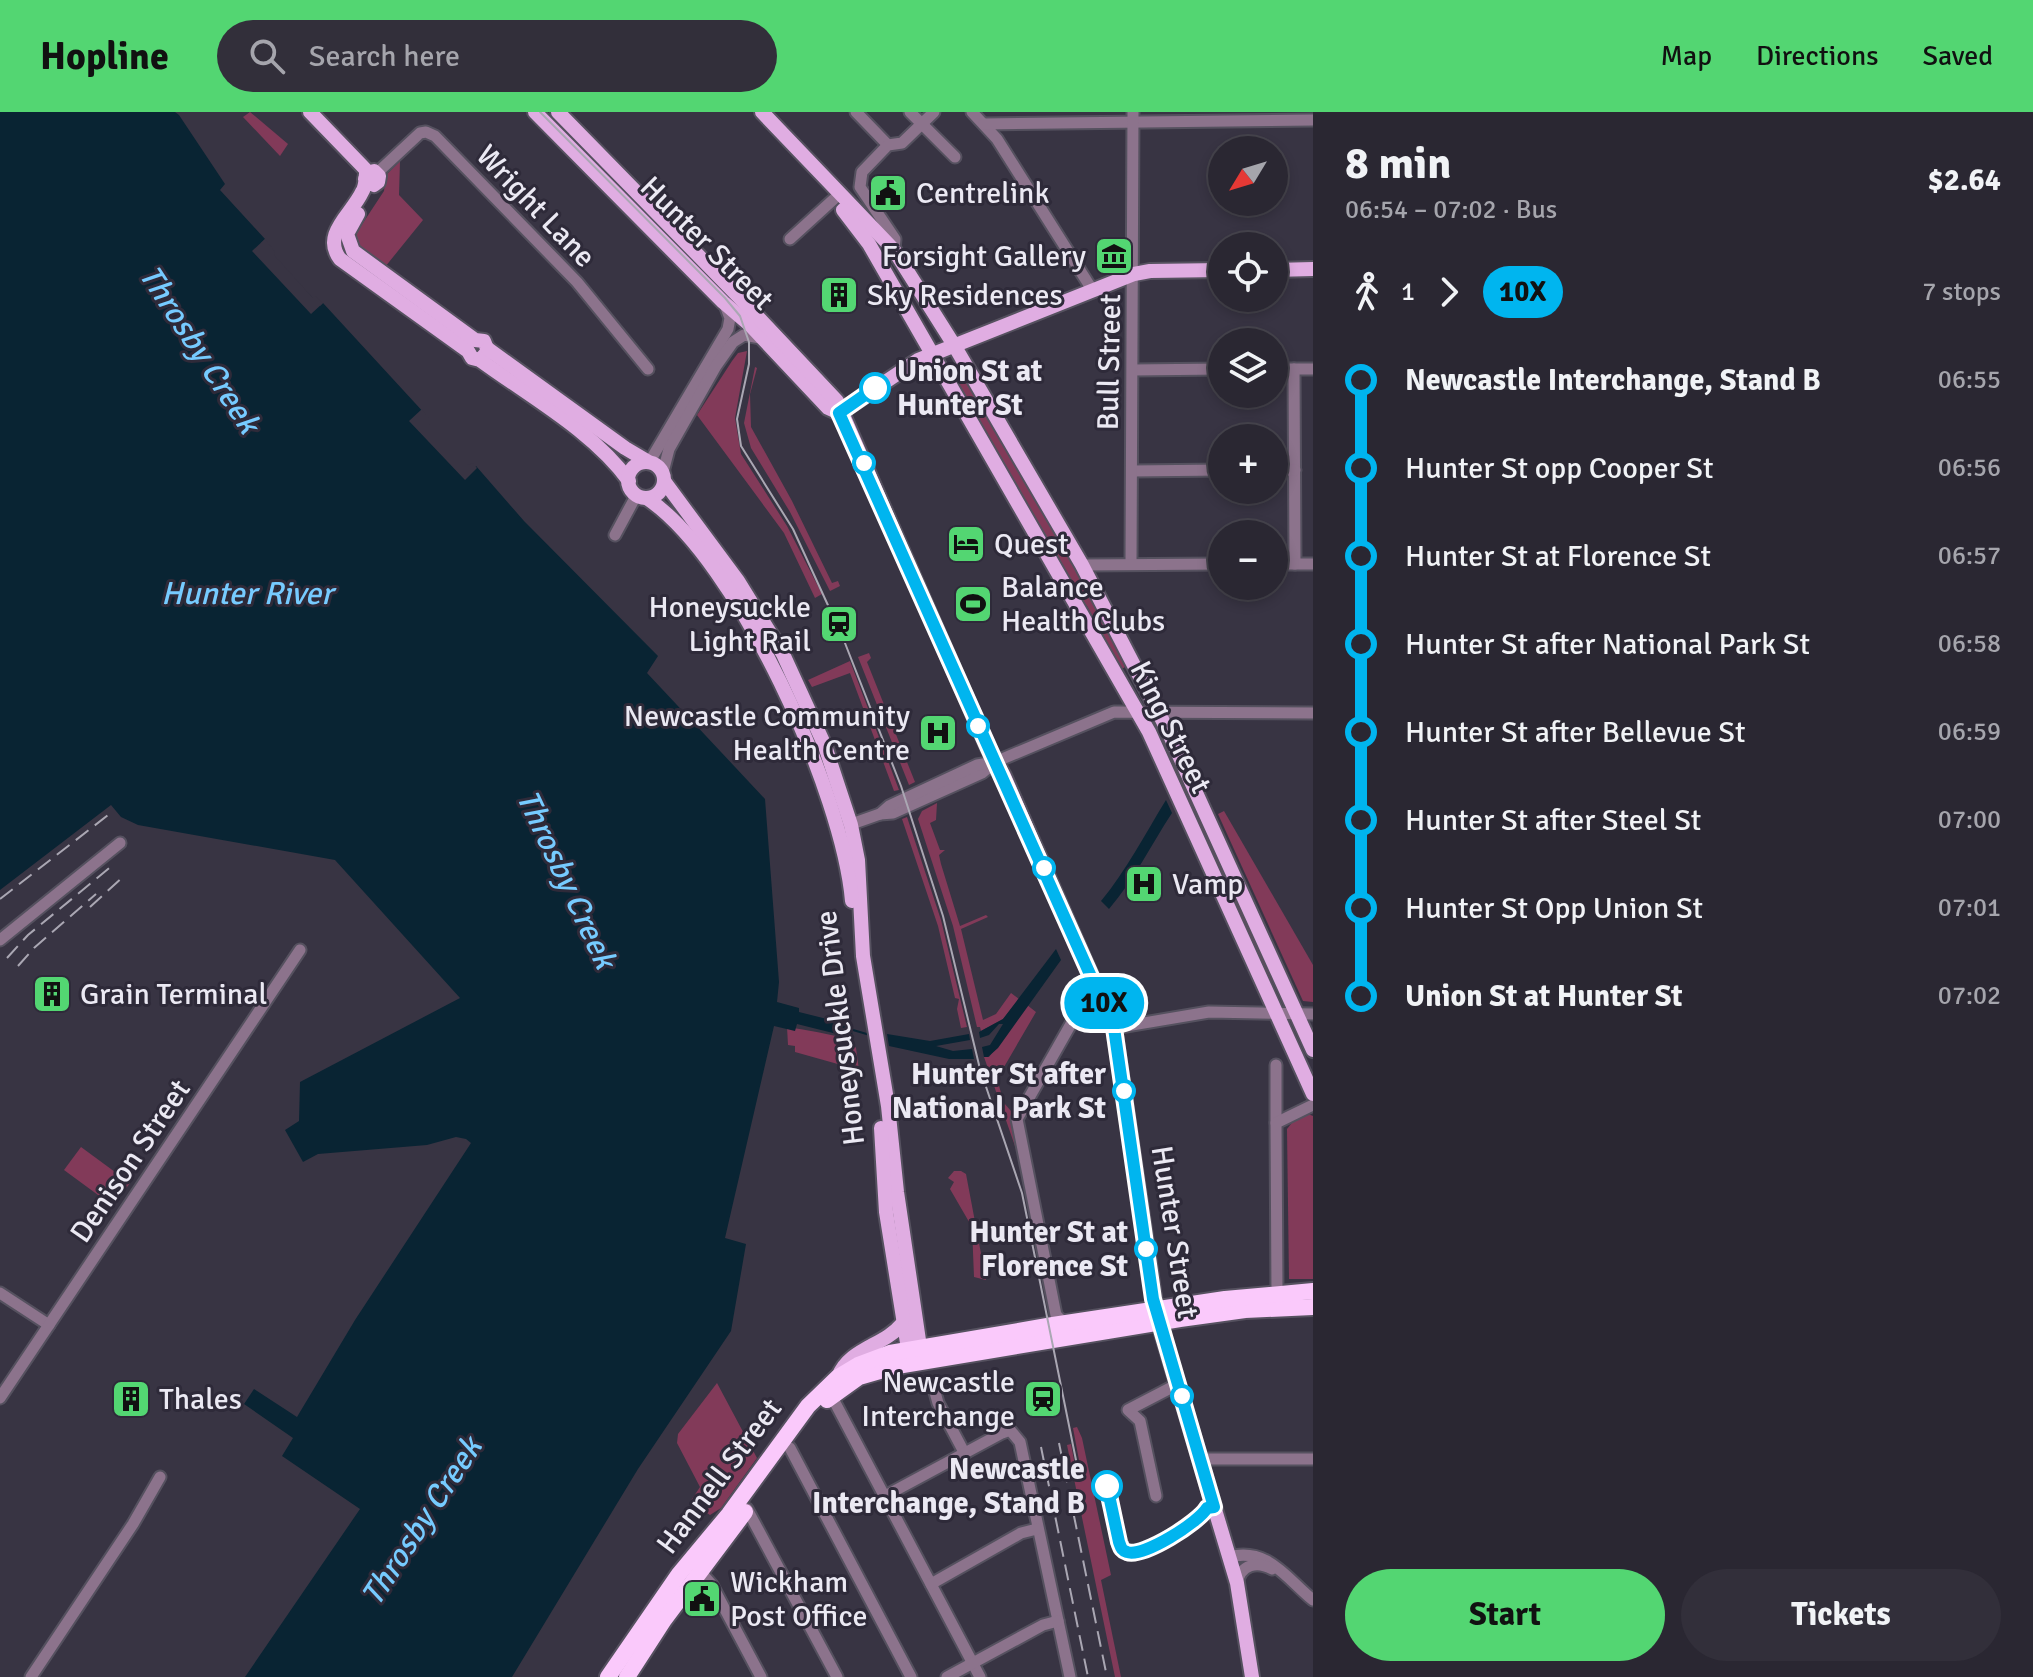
<!DOCTYPE html>
<html lang="en">
<head>
<meta charset="utf-8">
<style>
  :root { --surface:#2a2732; --page:#322f3a; --text:#f1f3f6; --muted:#a5a5ac; --line:#46444d; --accent:#53d672 }
  body { margin:0; font-family:Signika,sans-serif; background:var(--page); color:var(--text); height:100vh; display:flex; flex-direction:column; font-size:30px; white-space:nowrap }
  * { box-sizing:border-box; margin:0 }
  p { font-size:26px; color:var(--muted) }
  .icon { flex:none; width:44px; height:44px; fill:none; stroke:currentColor; stroke-width:2; stroke-linecap:round; stroke-linejoin:round }
  .map { position:relative; flex:1; overflow:hidden }
  .drawer { display:flex; flex-direction:column; background:var(--surface); width:720px }
  .drawer>* { flex:none }
  .badge { padding:0 16px; border-radius:26px; font-size:28px; line-height:52px }
  .needle { width:52px; rotate:232deg }
  .tools { position:absolute; left:1208px; top:24px; display:grid; gap:16px }
  .tools a { display:grid; place-items:center; width:80px; height:80px; border-radius:50%; background:var(--surface); box-shadow:0 4px 12px #0003,0 0 0 2px var(--line); font-size:40px }
  .map>.badge { position:absolute; translate:-50% -50%; box-shadow:0 0 0 4px #fff }
  .legs { display:flex; align-items:center; gap:12px; height:88px; padding:0 32px; font-size:26px }
  .legs p { margin-inline-start:auto }
  .head { display:flex; align-items:center; justify-content:space-between; height:136px; padding:0 32px }
  h1 { font-size:44px; font-weight:700; line-height:60px }
  .action { display:flex; gap:16px; margin-top:auto; padding:16px 32px }
  .action a { flex:1; height:92px; border-radius:48px; background:var(--accent); color:#111; font-size:32px; font-weight:700; line-height:92px; text-align:center }
  .action a+a { background:var(--page); color:var(--text) }
  ul { padding:0 32px; list-style:none }
  li { display:flex; align-items:center; gap:28px; height:88px; font-size:30px }
  li i { display:grid; place-items:center; width:12px; height:100%; margin:0 10px; background:currentColor }
  li i::after { content:''; width:20px; height:20px; margin:-10px; border:6px solid; border-radius:50%; background:var(--surface) }
  li p { margin-inline-start:auto }
  li:first-child i { background:linear-gradient(#0000 50%,currentColor 0) }
  li:last-child i { background:linear-gradient(currentColor 50%,#0000 0) }
  header { display:flex; align-items:center; gap:48px; box-sizing:border-box; height:112px; padding:0 40px; background:var(--accent); color:#111 }
  header strong { font-size:38px }
  nav { display:flex; gap:44px; margin-inline-start:auto; font-size:28px }
  .search { width:560px; height:72px; background:var(--page); display:flex; align-items:center; gap:20px; box-sizing:border-box; padding:0 28px; border-radius:44px; color:var(--muted); font-size:30px }
  main { display:flex; flex:1; min-height:0 }
  .map>svg:first-child { display:block }
  .green { fill:#823a59 }
  .water { fill:#092433 }
  .pier { fill:#383443 }
  .lines { fill:none; stroke-linecap:round; stroke-linejoin:round }
  .stream { stroke:#092433; stroke-width:2 }
  .minor-casing { stroke:#55515f; stroke-width:15 }
  .major-casing { stroke:#55515f; stroke-width:18 }
  .highway-casing { stroke:#55515f; stroke-width:20 }
  .minor { stroke:#8c738c; stroke-width:11 }
  .major { stroke:#e0ade2; stroke-width:14 }
  .highway { stroke:#fac9fb; stroke-width:16 }
  .tram { stroke:#aaa7b3; stroke-width:2 }
  .rail { stroke:#aaa7b3; stroke-width:2; stroke-dasharray:16 8; stroke-linecap:butt }
  .line-1-casing { stroke:#fff; stroke-width:18 }
  .line-1 { stroke:#00b5ef; stroke-width:12 }
  .stop-1-dot { fill:#fff; stroke:#00b5ef; stroke-width:4 }
  .labels { text-anchor:middle; stroke-width:6; stroke-linejoin:round; paint-order:stroke }
  .poi-label { font-size:30px; fill:#ebe9f3; stroke:#2e2a39; text-anchor:start }
  .street-label { font-size:30px; fill:#ebe9f3; stroke:#2e2a39 }
  .stop-label { font-size:30px; font-weight:bold; fill:#ebe9f3; stroke:#2e2a39; text-anchor:end }
  .water-label { font-size:32px; font-style:italic; fill:#76cbff; stroke:#2e2a39 }
</style>
</head>
<body>
<header>
<strong>Hopline</strong>
<div class="search"><svg class="icon" aria-label="search" viewBox="0 0 24 24"><circle cx="10" cy="10" r="6"/><path d="M15 15l6 6"/></svg>Search here</div>
<nav><a>Map</a><a>Directions</a><a>Saved</a></nav>
</header>
<main>
<div class="map">
<svg width="1313" height="1565" viewBox="0 0 1313 1565">
  <rect width="100%" height="100%" fill="#383443"/>
  <g class="green">
    <polygon points="250,0 288,32 280,44 243,5"/>
    <polygon points="400,49 399,83 423,108 385,155 365,142 357,132 357,120 384,79 386,63"/>
    <polygon points="747,239 735,306 741,342 787,414 822,482 815,486 784,421 697,303 732,249 738,241"/>
    <polygon points="755,255 757,256 750,282 751,315 792,389 832,471 838,469 840,474 830,479 790,400 751,336 744,311"/>
    <polygon points="964,262 1087,475 1125,555 1122,557 1087,494 1074,479 1052,443 1053,437 953,267"/>
    <polygon points="869,541 871,546 867,550 915,670 909,673 858,545"/>
    <polygon points="850,549 899,678 894,679 850,561 812,575 808,568"/>
    <polygon points="1165,625 1250,813 1274,875 1270,877 1161,627"/>
    <polygon points="937,691 936,708 930,711 940,738 945,738 939,743 941,752 960,814 986,803 988,805 961,817 983,908 996,902 1011,881 1019,887 1003,907 981,919 980,915 977,915 953,814 918,707 922,699"/>
    <polygon points="1224,699 1313,853 1313,890 1303,889 1218,702"/>
    <polygon points="907,705 941,808 967,915 961,916 957,897 959,887 955,886 938,814 902,707"/>
    <polygon points="1027,893 1036,900 997,967 1004,991 1011,999 1023,1057 984,945 989,945"/>
    <path d="M787 915C808 918 828 922 849 927L856 936 859 958 795 940V934L788 933Z"/>
    <polygon points="1308,1002 1313,1004 1313,1167 1289,1167 1287,1017 1295,1007"/>
    <polygon points="81,1035 130,1071 113,1094 64,1058"/>
    <polygon points="954,1059 961,1059 966,1062 986,1168 974,1165 972,1115 950,1077 954,1070 948,1066"/>
    <polygon points="717,1271 757,1346 721,1396 710,1403 690,1390 700,1375 677,1331 678,1322"/>
    <polygon points="1077,1315 1082,1326 1111,1463 1101,1468 1121,1565 1115,1565 1067,1333 1071,1332 1076,1359 1081,1359 1073,1316"/>
  </g>
  <g class="water">
    <polygon points="0,0 175,0 179,3 225,72 220,78 265,127 261,131 320,194 323,191 426,303 423,309 471,358 476,354 524,409 658,544 647,561 765,687 779,870 777,890 799,896 799,900 851,913 853,926 797,912 795,919 774,914 725,1126 746,1132 731,1219 638,1357 512,1565 245,1565 360,1397 282,1344 293,1326 244,1292 254,1277 297,1305 355,1208 471,1031 466,1027 456,1025 427,1033 318,1042 303,1050 285,1018 299,1009 300,970 460,886 335,748 138,713 121,705 111,693 0,778"/>
    <path d="M1166 688 1172 701C1151 733 1134 768 1109 797L1101 789C1126 759 1145 722 1166 688Z"/>
    <polygon points="1056,837 1061,848 998,936 988,945 984,945 982,935 990,933 1003,912 999,912 989,923 980,926 979,920 1003,907"/>
    <polygon points="887,922 930,929 969,922 970,928 936,934 953,939 972,937 974,947 949,947 889,934"/>
  </g>
  <g class="pier">
    <polygon points="265,127 275,140 274,143 313,186 315,184 323,191 311,202 252,139"/>
    <polygon points="422,297 429,306 429,312 468,353 473,351 477,356 465,368 409,309"/>
  </g>
  <g class="lines">
    <polyline class="stream" points="853,918 870,923"/>
    <g class="minor-casing">
      <g id="minor">
        <polyline points="856,0 888,33"/>
        <polyline points="910,0 955,45"/>
        <polyline points="972,0 997,27 1093,179"/>
        <polyline points="984,12 1313,8"/>
        <polyline points="377,61 420,21 426,20 435,24 577,170 648,257"/>
        <polyline points="790,127 834,87"/>
        <polyline points="894,138 895,127 860,75 862,60 888,33 902,31 934,0"/>
        <polyline points="1274,257 1313,257"/>
        <polyline points="1294,257 1295,452"/>
        <polyline points="1133,258 1222,257"/>
        <polyline points="650,349 728,217 730,206 725,193"/>
        <polyline points="1274,358 1295,358"/>
        <polyline points="1132,359 1222,358"/>
        <polyline points="663,360 669,337 716,254 733,230 744,223 760,226"/>
        <polyline points="615,423 636,384"/>
        <polyline points="1131,451 1133,0"/>
        <polyline points="1274,452 1313,452"/>
        <polyline points="1082,453 1222,452"/>
        <polyline points="880,702 893,701 982,661 995,650 1114,600 1313,601"/>
        <polyline points="846,714 880,702 889,694 977,653 995,650"/>
        <polyline points="0,828 120,731"/>
        <polyline points="1114,916 1209,900 1313,902"/>
        <polyline points="1276,953 1276,1011"/>
        <polyline points="0,1181 49,1213"/>
        <polyline points="1277,1181 1276,1011 1313,993"/>
        <polyline points="1064,1211 1056,1203 1017,1007 1084,889 1100,882"/>
        <polyline points="933,1273 938,1291 965,1342"/>
        <polyline points="831,1283 980,1565"/>
        <polyline points="0,1286 300,838"/>
        <polyline points="790,1336 911,1565"/>
        <polyline points="1200,1347 1313,1347"/>
        <polyline points="885,1384 1002,1321 1010,1318 1020,1330 1070,1565"/>
        <polyline points="1156,1384 1140,1309 1128,1298 1178,1272"/>
        <polyline points="747,1397 837,1565"/>
        <path d="M1229 1445C1268 1435 1286 1466 1313 1488"/>
        <polyline points="697,1456 712,1473 761,1565"/>
        <path d="M1237 1471C1241 1452 1257 1449 1272 1457"/>
        <polyline points="931,1472 1021,1421 1037,1417"/>
        <polyline points="31,1565 133,1412 160,1365"/>
        <polyline points="947,1565 1043,1513 1058,1509"/>
      </g>
    </g>
    <g class="major-casing">
      <g id="major">
        <polyline points="310,0 368,60"/>
        <polyline points="535,0 723,190 751,214 828,296 839,301"/>
        <polyline points="558,0 740,186 837,289 988,636 1004,664 1114,916 1156,1198"/>
        <polyline points="762,0 894,138 954,233 1082,453 1168,619 1313,938"/>
        <path d="M365 67 374 73 378 70 379 64 374 59 366 62C365 68 366 74 362 80 352 102 321 122 340 147L468 239 472 246 480 248C529 284 593 319 629 369"/>
        <polyline points="843,98 869,132 1149,620 1313,982"/>
        <polyline points="358,102 347,122 353,139 475,228 484,229 488,239 480,248"/>
        <polyline points="1274,158 1313,157"/>
        <polyline points="488,237 625,336 647,349"/>
        <polyline points="839,301 918,248 1134,162 1150,159 1222,158"/>
        <circle cx="646" cy="368" r="18"/>
        <polyline points="664,369 738,469 783,542 825,634 851,713 858,748 863,844 888,994 897,1080 920,1235"/>
        <path d="M648 387C738 448 843 681 852 789"/>
        <polyline points="881,1016 886,1100 908,1237"/>
        <polyline points="1159,1211 1237,1471 1252,1565"/>
        <path d="M838 1265C849 1236 884 1234 902 1212"/>
      </g>
    </g>
    <g class="highway-casing">
      <g id="highway">
        <polyline points="827,1288 859,1265 897,1254 1180,1207 1245,1198 1313,1195"/>
        <polyline points="608,1565 679,1462 729,1402 808,1294 838,1265 858,1253 890,1241 1053,1213 1225,1187 1313,1179"/>
        <polyline points="627,1565 664,1508 745,1400"/>
      </g>
    </g>
    <use href="#minor" class="minor"/>
    <use href="#major" class="major"/>
    <use href="#highway" class="highway"/>
    <polyline class="tram" points="540,0 725,186 740,204 749,230 749,252 737,307 741,334 793,417 843,526 901,674 943,804 980,957 1022,1081 1078,1358"/>
    <g class="rail">
      <polyline points="0,787 112,700"/>
      <polyline points="90,795 123,765"/>
      <polyline points="7,846 28,823 113,753"/>
      <polyline points="18,854 34,836 96,782"/>
      <polyline points="1059,1331 1107,1565"/>
      <polyline points="1041,1335 1088,1565"/>
    </g>
  </g>
  <g class="lines">
    <g class="line-1-casing">
      <path id="line-1" d="M875 276 839 301 1114 916 1153 1187 1214 1395 1207 1396C1199 1410 1143 1446 1127 1440 1121 1438 1121 1435 1119 1430L1107 1374"/>
    </g>
    <use href="#line-1" class="line-1"/>
  </g>
  <defs>
    <g id="civic-square" transform="scale(2)"><rect x="-9" y="-9" width="18" height="18" rx="4" fill="#53d672" stroke="#2e2a39"/><path d="M-.6-6.5H3V-4.5H.6V-3L4-1V1h2V6H-6V1h2V-1L-.6-3ZM-1.2 2.5V6h2.4V2.5Z" fill="#111"/></g>
    <g id="museum-square" transform="scale(2)"><rect x="-9" y="-9" width="18" height="18" rx="4" fill="#53d672" stroke="#2e2a39"/><path d="M0-6L6-3V-2H-6V-3ZM-5-1h2V3h-2ZM-1-1h2V3h-2ZM3-1h2V3H3ZM-6 4H6V6H-6Z" fill="#111"/></g>
    <g id="building-square" transform="scale(2)"><rect x="-9" y="-9" width="18" height="18" rx="4" fill="#53d672" stroke="#2e2a39"/><path d="M-4-6H4V6H1V3H-1V6H-4ZM-2.5-4.3h1.7v1.8h-1.7ZM.8-4.3h1.7v1.8H.8ZM-2.5-1h1.7V.8h-1.7ZM.8-1h1.7V.8H.8Z" fill="#111"/></g>
    <g id="hotel-square" transform="scale(2)"><rect x="-9" y="-9" width="18" height="18" rx="4" fill="#53d672" stroke="#2e2a39"/><path d="M-6-4.5h1.5V1H6V5H4.5V3h-9V5H-6ZM-4 0a1.8 1.8 0 1 1 3.6 0ZM.5 0V-2.5h3Q6-2.5 6 0Z" fill="#111"/></g>
    <g id="stadium-square" transform="scale(2)"><rect x="-9" y="-9" width="18" height="18" rx="4" fill="#53d672" stroke="#2e2a39"/><path d="M0-5a6.5 5 0 1 0 0 10a6.5 5 0 1 0 0-10ZM-3.5-1.8h7v3.6h-7Z" fill="#111"/></g>
    <g id="station-square" transform="scale(2)"><rect x="-9" y="-9" width="18" height="18" rx="4" fill="#53d672" stroke="#2e2a39"/><path d="M-3-6H3Q5-6 5-4V2Q5 4 3 4L4.5 6H3L1.5 4h-3L-3 6H-4.5L-3 4Q-5 4-5 2V-4Q-5-6-3-6ZM-3.5-4v3h7v-3ZM-3.5 1v1.5H-2V1ZM2 1v1.5H3.5V1Z" fill="#111"/></g>
    <g id="hospital-square" transform="scale(2)"><rect x="-9" y="-9" width="18" height="18" rx="4" fill="#53d672" stroke="#2e2a39"/><path d="M-5-5h3v3.5h4V-5h3V5h-3V1.5h-4V5h-3Z" fill="#111"/></g>
  </defs>
  <g fill-rule="evenodd">
    <use href="#civic-square" x="888" y="81"/>
    <use href="#museum-square" x="1114" y="144"/>
    <use href="#building-square" x="839" y="183"/>
    <use href="#hotel-square" x="966" y="432"/>
    <use href="#stadium-square" x="973" y="492"/>
    <use href="#station-square" x="839" y="512"/>
    <use href="#hospital-square" x="938" y="621"/>
    <use href="#hospital-square" x="1144" y="772"/>
    <use href="#building-square" x="52" y="882"/>
    <use href="#building-square" x="131" y="1287"/>
    <use href="#station-square" x="1043" y="1287"/>
    <use href="#civic-square" x="702" y="1487"/>
  </g>
  <g class="stop-1-dot">
    <circle cx="875" cy="276" r="14"/>
    <circle cx="864" cy="351" r="10"/>
    <circle cx="978" cy="614" r="10"/>
    <circle cx="1044" cy="756" r="10"/>
    <circle cx="1124" cy="979" r="10"/>
    <circle cx="1146" cy="1137" r="10"/>
    <circle cx="1182" cy="1284" r="10"/>
    <circle cx="1107" cy="1374" r="14"/>
  </g>
  <g class="labels">
    <g class="poi-label">
      <text x="916" y="91">Centrelink</text>
      <text x="1086" y="154" text-anchor="end">Forsight Gallery</text>
      <text x="867" y="193">Sky Residences</text>
      <text x="994" y="442">Quest</text>
      <text x="1001" y="485">Balance<tspan x="1001" dy="34">Health Clubs</tspan></text>
      <text x="811" y="505" text-anchor="end">Honeysuckle<tspan x="811" dy="34">Light Rail</tspan></text>
      <text x="910" y="614" text-anchor="end">Newcastle Community<tspan x="910" dy="34">Health Centre</tspan></text>
      <text x="1172" y="782">Vamp</text>
      <text x="80" y="892">Grain Terminal</text>
      <text x="1015" y="1280" text-anchor="end">Newcastle<tspan x="1015" dy="34">Interchange</tspan></text>
      <text x="159" y="1297">Thales</text>
      <text x="730" y="1480">Wickham<tspan x="730" dy="34">Post Office</tspan></text>
    </g>
    <g class="street-label">
      <text transform="translate(536 94) rotate(46)" y="10">Wright Lane</text>
      <text transform="translate(707 131) rotate(45)" y="10">Hunter Street</text>
      <text transform="translate(1109 250) rotate(-89)" y="10">Bull Street</text>
      <text transform="translate(1171 615) rotate(63)" y="10">King Street</text>
      <text transform="translate(840 916) rotate(-97)" y="10">Honeysuckle Drive</text>
      <text transform="translate(130 1049) rotate(-56)" y="10">Denison Street</text>
      <text transform="translate(1175 1120) rotate(81)" y="10">Hunter Street</text>
      <text transform="translate(719 1364) rotate(-53)" y="10">Hannell Street</text>
    </g>
    <g class="stop-label">
      <text x="897" y="269" text-anchor="start">Union St at<tspan x="897" dy="34">Hunter St</tspan></text>
      <text x="1106" y="972">Hunter St after<tspan x="1106" dy="34">National Park St</tspan></text>
      <text x="1128" y="1130">Hunter St at<tspan x="1128" dy="34">Florence St</tspan></text>
      <text x="1085" y="1367">Newcastle<tspan x="1085" dy="34">Interchange, Stand B</tspan></text>
    </g>
    <g class="water-label">
      <text transform="translate(200 237) rotate(57)" y="11">Throsby Creek</text>
      <text x="247" y="492">Hunter River</text>
      <text transform="translate(567 767) rotate(65)" y="11">Throsby Creek</text>
      <text transform="translate(421 1409) rotate(-57)" y="11">Throsby Creek</text>
    </g>
  </g>
</svg>
<div class="tools">
<a><svg class="needle" viewBox="-14 -14 28 28"><path d="M0-13l5 13h-10z" fill="#e53935"/><path d="M0 13l5-13h-10z" fill="#a5a5ac"/></svg></a>
<a><svg class="icon" aria-label="locate" viewBox="0 0 24 24"><circle cx="12" cy="12" r="6"/><path d="M12 2v4M12 18v4M2 12h4M18 12h4"/></svg></a>
<a><svg class="icon" aria-label="layers" viewBox="0 0 24 24"><path d="M12 4l9 5-9 5-9-5zM3 14l9 5 9-5"/></svg></a>
<a>+</a>
<a>−</a>
</div>
<b class="badge" style="left:1104px;top:891px;background:#00b5ef;color:#111">10X</b>
</div>
<section class="drawer">
<div class="head"><div><h1>8 min</h1><p>06:54 – 07:02 · Bus</p></div><b>$2.64</b></div>
<div class="legs"><svg class="icon" aria-label="walk" viewBox="0 0 24 24"><circle cx="13" cy="4" r="2"/><path d="M13 8l-2 6 4 7M11 14l-3 7M7 12l3-4h3l4 4"/></svg>1<svg class="icon" aria-label="forward" viewBox="0 0 24 24"><path d="M9 5l7 7-7 7"/></svg><b class="badge" style="background:#00b5ef;color:#111">10X</b><p>7 stops</p></div>
<ul>
<li><i style="color:#00b5ef"></i><b>Newcastle Interchange, Stand B</b><p>06:55</p></li>
<li><i style="color:#00b5ef"></i><span>Hunter St opp Cooper St</span><p>06:56</p></li>
<li><i style="color:#00b5ef"></i><span>Hunter St at Florence St</span><p>06:57</p></li>
<li><i style="color:#00b5ef"></i><span>Hunter St after National Park St</span><p>06:58</p></li>
<li><i style="color:#00b5ef"></i><span>Hunter St after Bellevue St</span><p>06:59</p></li>
<li><i style="color:#00b5ef"></i><span>Hunter St after Steel St</span><p>07:00</p></li>
<li><i style="color:#00b5ef"></i><span>Hunter St Opp Union St</span><p>07:01</p></li>
<li><i style="color:#00b5ef"></i><b>Union St at Hunter St</b><p>07:02</p></li>
</ul>
<div class="action"><a>Start</a><a>Tickets</a></div>
</section>
</main>
</body>
</html>
